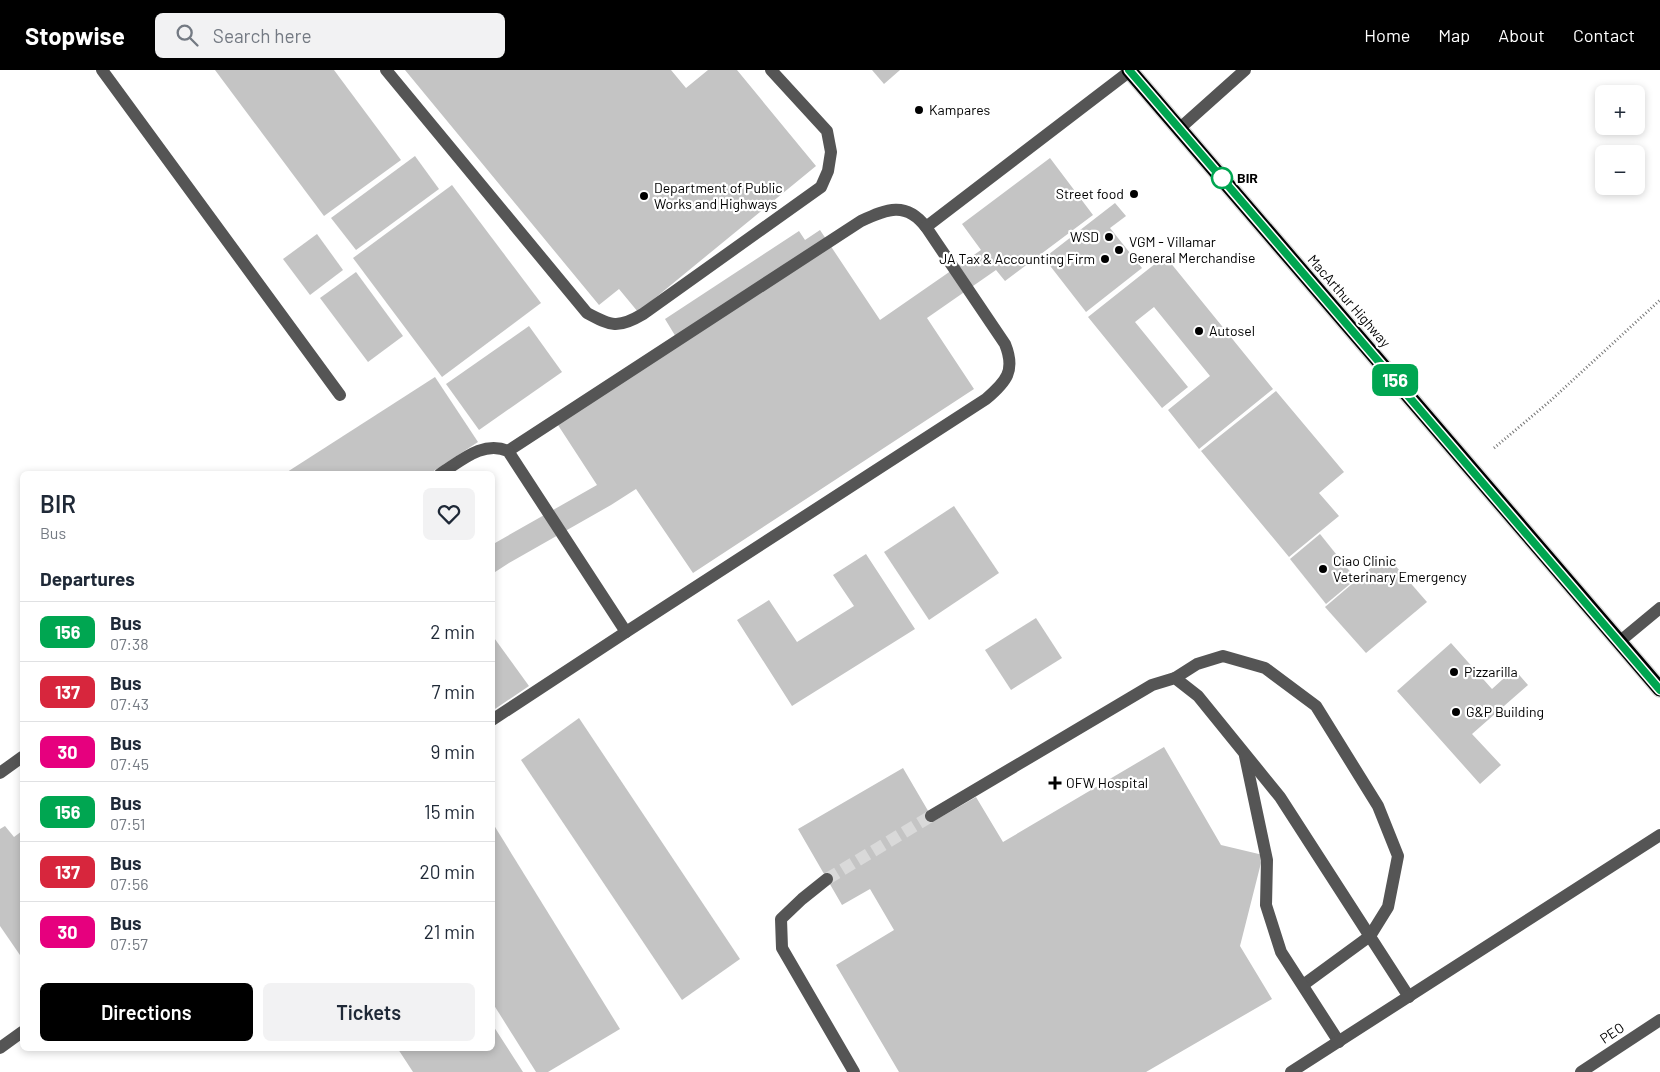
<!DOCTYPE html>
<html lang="en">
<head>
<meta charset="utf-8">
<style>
  :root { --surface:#fff; --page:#f2f2f3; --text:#1f2937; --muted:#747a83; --line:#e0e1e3; --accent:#000 }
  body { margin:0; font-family:Barlow,sans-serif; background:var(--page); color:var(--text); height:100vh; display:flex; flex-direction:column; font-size:19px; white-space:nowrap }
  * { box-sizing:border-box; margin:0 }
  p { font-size:16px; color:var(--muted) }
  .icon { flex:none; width:28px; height:28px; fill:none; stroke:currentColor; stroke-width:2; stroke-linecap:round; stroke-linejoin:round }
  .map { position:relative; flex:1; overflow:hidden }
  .drawer { position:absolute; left:20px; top:401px; width:475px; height:580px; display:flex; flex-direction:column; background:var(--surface); border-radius:8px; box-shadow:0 2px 8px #0003 }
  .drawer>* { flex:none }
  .badge { padding:0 10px; border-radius:8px; font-size:18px; line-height:32px }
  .fabs { position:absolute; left:1595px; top:15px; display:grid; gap:10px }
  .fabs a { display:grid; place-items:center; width:50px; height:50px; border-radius:8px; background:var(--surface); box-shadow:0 2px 8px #0003; font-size:25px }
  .map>.badge { position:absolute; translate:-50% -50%; box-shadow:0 0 0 2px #fff }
  h2 { padding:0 20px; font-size:19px; line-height:45px }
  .round { display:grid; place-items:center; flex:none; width:52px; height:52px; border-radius:8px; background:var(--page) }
  .headline { display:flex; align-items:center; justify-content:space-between; height:85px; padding:0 20px }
  h1 { font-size:24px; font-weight:600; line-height:38px }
  .action { display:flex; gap:10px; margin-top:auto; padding:10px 20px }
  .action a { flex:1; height:58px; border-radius:8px; background:var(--accent); color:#fff; font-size:20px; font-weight:600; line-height:58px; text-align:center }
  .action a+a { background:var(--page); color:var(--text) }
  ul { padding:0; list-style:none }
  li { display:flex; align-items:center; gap:15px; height:60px; padding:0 20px; border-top:1px solid var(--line) }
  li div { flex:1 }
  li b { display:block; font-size:19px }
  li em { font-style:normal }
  li .badge { min-width:55px; font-weight:700; text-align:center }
  header { display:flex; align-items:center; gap:30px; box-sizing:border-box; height:70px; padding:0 25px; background:var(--accent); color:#fff }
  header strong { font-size:24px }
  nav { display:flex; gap:28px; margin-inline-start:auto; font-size:18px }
  .search { width:350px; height:45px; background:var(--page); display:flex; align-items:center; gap:12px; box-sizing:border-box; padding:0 18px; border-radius:8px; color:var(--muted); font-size:19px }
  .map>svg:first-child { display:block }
  .building { fill:#c4c4c4 }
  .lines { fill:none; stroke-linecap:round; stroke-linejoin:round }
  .minor-tunnel { stroke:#d9d9d9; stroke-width:12; stroke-dasharray:12 6; stroke-linecap:butt }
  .highway-casing { stroke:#dbdbdb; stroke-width:18 }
  .path { stroke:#777; stroke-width:3; stroke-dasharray:1 2.5; stroke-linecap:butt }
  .minor { stroke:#555; stroke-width:12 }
  .highway { stroke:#000; stroke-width:15 }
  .line-casing { stroke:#fff; stroke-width:11 }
  .line { stroke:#00a651; stroke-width:8 }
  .poi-dot { fill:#000; stroke:#fff; stroke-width:2 }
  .stop-dot { fill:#fff; stroke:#00a651; stroke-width:2.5 }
  .labels { text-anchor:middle; stroke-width:4.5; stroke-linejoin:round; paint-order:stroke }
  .poi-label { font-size:14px; fill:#000; stroke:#fff; text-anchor:start }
  .stop-label { font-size:14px; font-weight:bold; fill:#000; stroke:#fff; text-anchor:start }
  .street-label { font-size:14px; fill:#000; stroke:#fff }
</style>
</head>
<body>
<header>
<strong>Stopwise</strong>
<div class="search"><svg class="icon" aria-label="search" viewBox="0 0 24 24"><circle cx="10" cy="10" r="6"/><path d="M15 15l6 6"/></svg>Search here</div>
<nav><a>Home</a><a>Map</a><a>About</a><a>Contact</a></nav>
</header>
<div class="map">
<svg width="1660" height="1002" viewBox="0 0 1660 1002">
  <rect width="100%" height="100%" fill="#fff"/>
  <g class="building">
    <polygon points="215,0 334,0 401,90 324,146"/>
    <polygon points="405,0 671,0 686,18 708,0 737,0 816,96 638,242 619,219 599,235"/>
    <polygon points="872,0 900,0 884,14"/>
    <polygon points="415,86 439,119 356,180 331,148"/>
    <polygon points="1050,88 1093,145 1005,211 996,200 927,248 974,319 693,503 636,419 611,435 509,493 492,504 492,470 495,473 597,415 556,352 679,272 665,249 799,161 805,170 820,160 880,250 981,180 962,154"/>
    <polygon points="452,115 541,233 442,307 353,188"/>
    <polygon points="1115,133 1126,146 1110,158 1142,198 1086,242 1044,188"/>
    <polygon points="317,164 343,200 310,225 283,189"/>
    <polygon points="1165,186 1273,319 1199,379 1168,340 1210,306 1154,237 1135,252 1188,317 1162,338 1088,247"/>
    <polygon points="356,202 403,266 368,292 320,228"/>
    <polygon points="529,256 562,302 479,360 446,314"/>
    <polygon points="435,307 478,372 429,404 284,404"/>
    <polygon points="1276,321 1344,402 1319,423 1339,446 1289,487 1201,381"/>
    <polygon points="954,436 999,503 929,550 884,482"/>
    <polygon points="1320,464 1356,509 1326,534 1290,489"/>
    <polygon points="866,484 915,559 792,636 737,550 769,530 797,572 854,536 833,505"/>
    <polygon points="1386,485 1427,532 1366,583 1325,537"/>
    <polygon points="1036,548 1062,588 1011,620 985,580"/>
    <polygon points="492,565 529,616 492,641"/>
    <polygon points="1451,573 1492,619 1514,599 1528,615 1472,664 1501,695 1480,714 1397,621"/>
    <polygon points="579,648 740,889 682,930 521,690"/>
    <polygon points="1164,677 1221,775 1263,785 1240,876 1272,929 1146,1002 899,1002 836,895 894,860 870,819 842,835 798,759 903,698 934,751 976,727 1003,772"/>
    <polygon points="492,752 620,959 548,1002 536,1002 492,932"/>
    <polygon points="5,756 14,767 22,761 22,888 0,856 0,759"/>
    <polygon points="492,954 523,1002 413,1002 398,979 492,979"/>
  </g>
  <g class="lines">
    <polyline class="minor-tunnel" points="827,809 931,746"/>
    <g class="highway-casing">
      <polyline id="highway" points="1129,0 1660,619"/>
    </g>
    <polyline class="path" points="1494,378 1549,332 1660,230"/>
    <g class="minor">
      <polyline points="102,0 340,325"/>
      <path d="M386 0 587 243C611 256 618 259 643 244L821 117 828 101 831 82 827 61 771 0"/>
      <polyline points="1179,59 1245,0"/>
      <path d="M508 381 861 151C887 139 906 131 926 157"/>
      <path d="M440 404C461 391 483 370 508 381L626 562"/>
      <polyline points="1619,572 1660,538"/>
      <polyline points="1175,608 1197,594 1223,586 1265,598 1316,636 1378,736 1398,786 1388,837 1370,866 1303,915"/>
      <path d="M492 650 626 562 986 329C1006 312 1016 301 1005 274L926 157 1130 1"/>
      <polyline points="1245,686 1267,790 1266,835 1281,882 1339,972"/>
      <polyline points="0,703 22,687"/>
      <polyline points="931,746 1152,615 1175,608 1198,626 1280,727 1409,927"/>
      <polyline points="827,809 802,829 781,849 782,878 854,1002"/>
      <polyline points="0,978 22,962"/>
      <polyline points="1291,1002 1660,765"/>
      <polyline points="1581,1002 1660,950"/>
    </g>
    <use href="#highway" class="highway"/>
  </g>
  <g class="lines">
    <g class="line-casing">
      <polyline id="line" points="1129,0 1660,620"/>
    </g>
    <use href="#line" class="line"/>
  </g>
  <g class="poi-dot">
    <circle cx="919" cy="40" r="5"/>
    <circle cx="1134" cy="124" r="5"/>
    <circle cx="644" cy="126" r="5"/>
    <circle cx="1109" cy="167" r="5"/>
    <circle cx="1119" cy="180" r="5"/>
    <circle cx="1105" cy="189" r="5"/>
    <circle cx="1199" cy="261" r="5"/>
    <circle cx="1323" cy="499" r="5"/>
    <circle cx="1454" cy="602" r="5"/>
    <circle cx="1456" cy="642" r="5"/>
    <path d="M1052.5 705.5h5v5h5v5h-5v5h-5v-5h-5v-5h5z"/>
  </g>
  <circle class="stop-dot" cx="1222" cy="108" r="10"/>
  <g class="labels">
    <g class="poi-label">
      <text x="929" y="45">Kampares</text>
      <text x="654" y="123">Department of Public<tspan x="654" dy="16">Works and Highways</tspan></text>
      <text x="1124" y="129" text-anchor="end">Street food</text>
      <text x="1099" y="172" text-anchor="end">WSD</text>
      <text x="1129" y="177">VGM - Villamar<tspan x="1129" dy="16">General Merchandise</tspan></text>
      <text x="1095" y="194" text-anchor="end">JA Tax &amp; Accounting Firm</text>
      <text x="1209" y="266">Autosel</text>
      <text x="1333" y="496">Ciao Clinic<tspan x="1333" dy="16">Veterinary Emergency</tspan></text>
      <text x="1464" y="607">Pizzarilla</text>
      <text x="1466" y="647">G&amp;P Building</text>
      <text x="1066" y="718">OFW Hospital</text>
    </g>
    <g class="stop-label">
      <text x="1237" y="113">BIR</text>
    </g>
    <g class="street-label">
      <text transform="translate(1349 231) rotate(49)" y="5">MacArthur Highway</text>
      <text transform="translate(1612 963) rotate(-34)" y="5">PEO</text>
    </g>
  </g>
</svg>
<div class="fabs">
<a>+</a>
<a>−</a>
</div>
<b class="badge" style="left:1395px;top:310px;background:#00a651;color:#fff">156</b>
<section class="drawer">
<div class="headline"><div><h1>BIR</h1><p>Bus</p></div><a class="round"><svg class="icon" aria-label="heart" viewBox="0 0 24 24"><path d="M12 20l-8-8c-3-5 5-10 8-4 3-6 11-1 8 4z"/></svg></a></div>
<h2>Departures</h2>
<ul>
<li><span class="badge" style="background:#00a651;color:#fff">156</span><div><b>Bus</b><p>07:38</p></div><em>2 min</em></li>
<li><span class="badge" style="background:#d7263d;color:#fff">137</span><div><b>Bus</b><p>07:43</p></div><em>7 min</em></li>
<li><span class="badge" style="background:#e6007e;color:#fff">30</span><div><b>Bus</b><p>07:45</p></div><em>9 min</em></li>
<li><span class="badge" style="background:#00a651;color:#fff">156</span><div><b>Bus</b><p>07:51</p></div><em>15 min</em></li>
<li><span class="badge" style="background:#d7263d;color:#fff">137</span><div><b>Bus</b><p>07:56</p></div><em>20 min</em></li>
<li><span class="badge" style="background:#e6007e;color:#fff">30</span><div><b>Bus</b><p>07:57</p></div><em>21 min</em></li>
</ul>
<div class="action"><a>Directions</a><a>Tickets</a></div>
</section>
</div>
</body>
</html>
